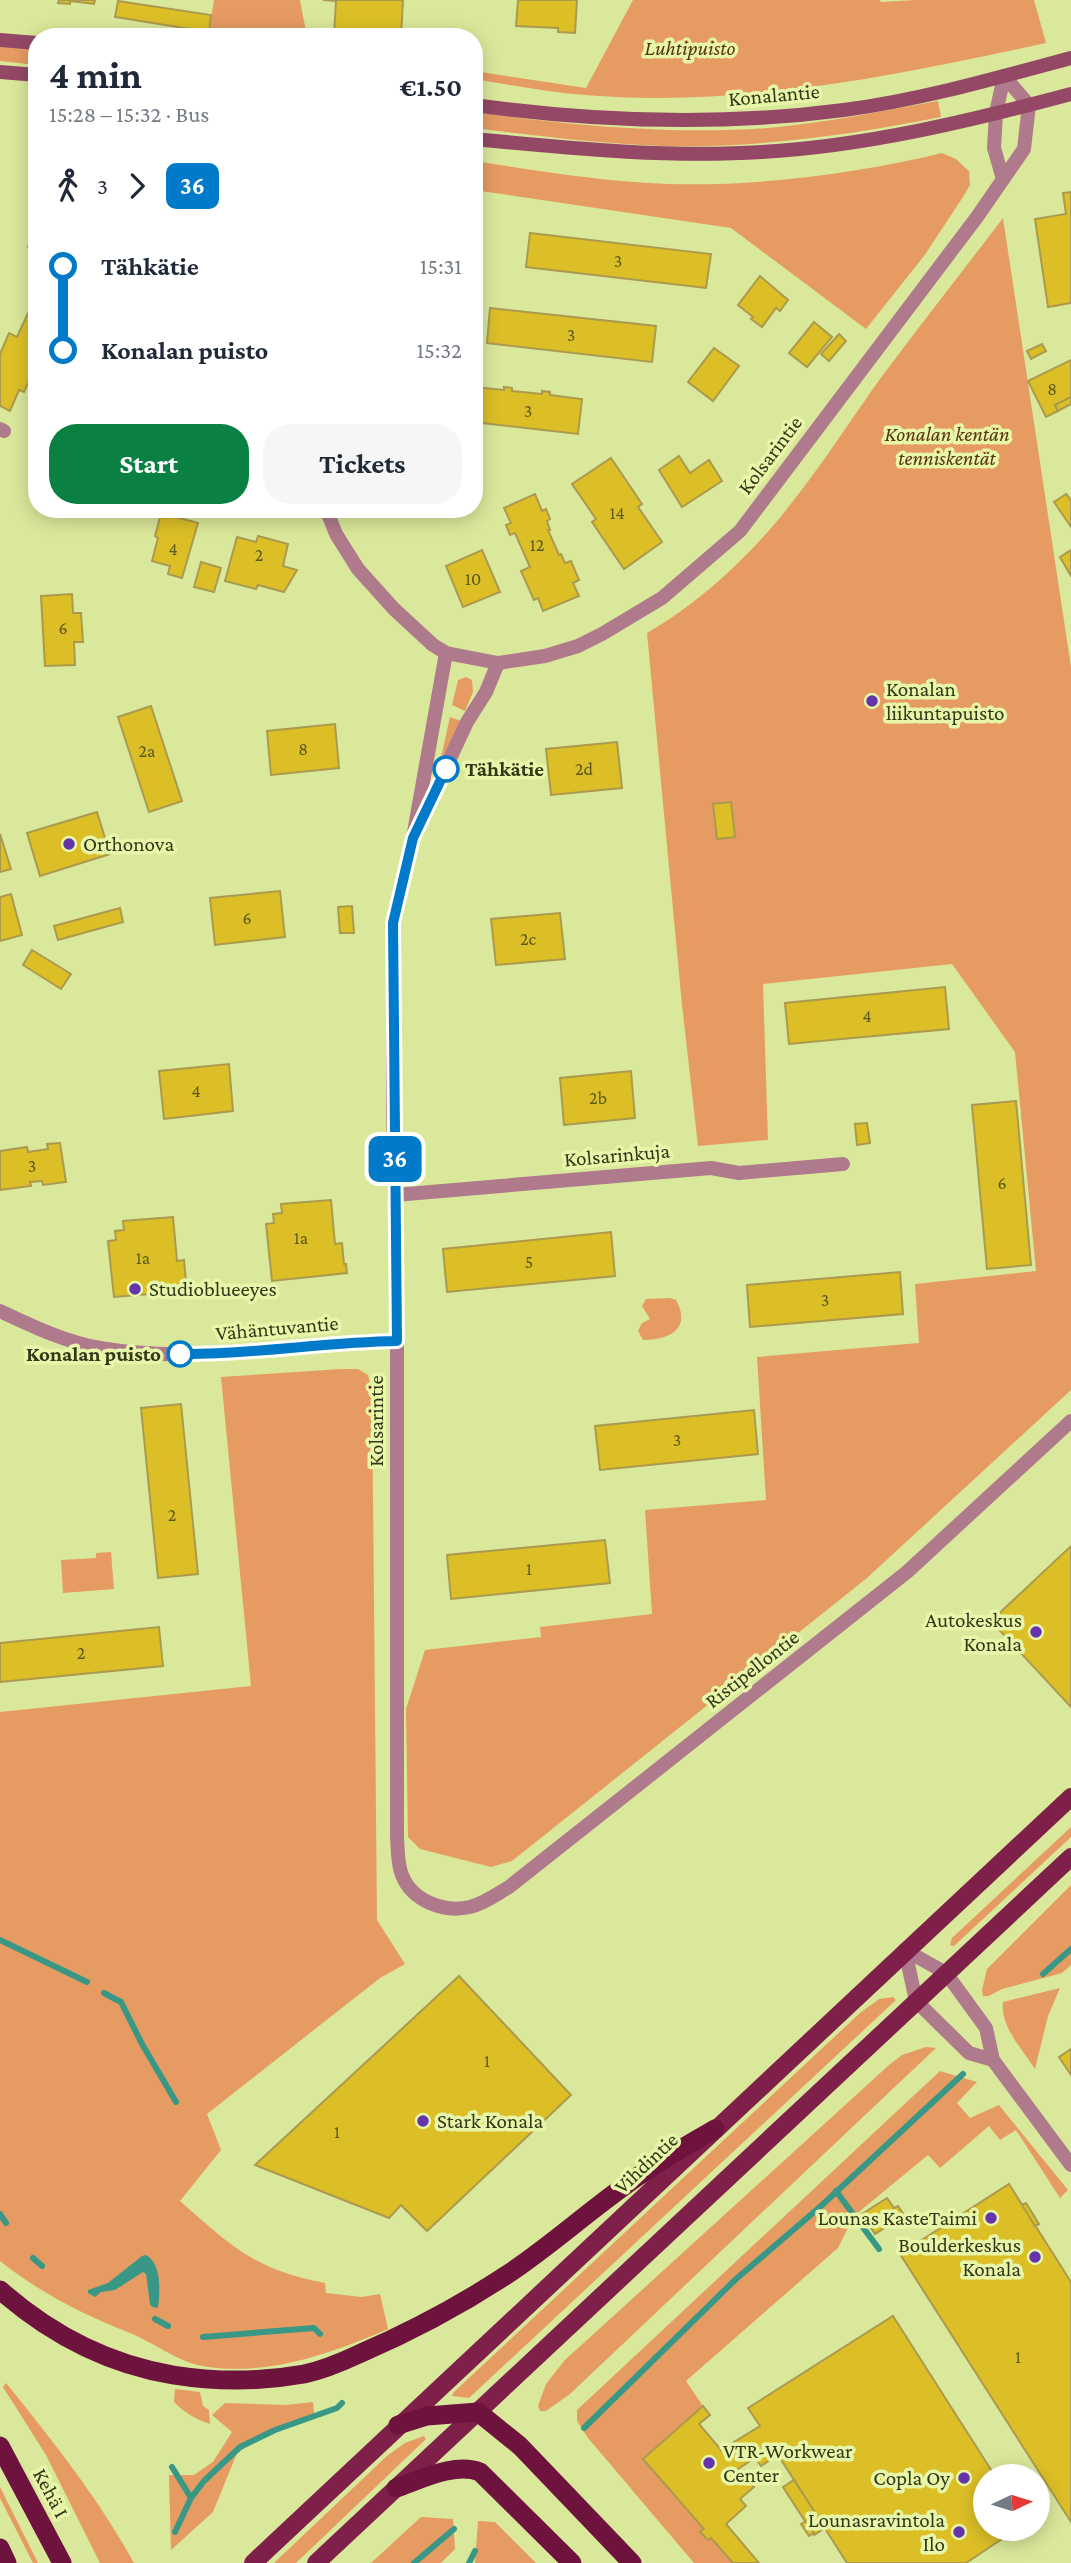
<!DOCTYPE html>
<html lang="en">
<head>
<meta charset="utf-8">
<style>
  :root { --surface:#fff; --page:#f6f6f7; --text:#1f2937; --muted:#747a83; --accent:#0b8043 }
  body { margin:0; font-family:"Crimson Pro",serif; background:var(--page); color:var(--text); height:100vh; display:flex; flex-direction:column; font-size:26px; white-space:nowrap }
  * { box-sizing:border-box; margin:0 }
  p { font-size:23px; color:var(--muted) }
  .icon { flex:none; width:38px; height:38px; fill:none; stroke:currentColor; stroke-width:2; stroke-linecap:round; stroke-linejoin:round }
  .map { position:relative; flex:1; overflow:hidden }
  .side { position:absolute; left:28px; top:28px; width:455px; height:490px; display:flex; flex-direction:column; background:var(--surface); border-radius:28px; box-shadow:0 4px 18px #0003 }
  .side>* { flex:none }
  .badge { padding:0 14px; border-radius:10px; font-size:24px; line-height:46px }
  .needle { width:46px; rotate:86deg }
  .tools { position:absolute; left:973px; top:2464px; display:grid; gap:14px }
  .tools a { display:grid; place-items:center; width:77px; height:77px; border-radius:50%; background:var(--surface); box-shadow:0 4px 18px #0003; font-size:35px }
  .map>.badge { position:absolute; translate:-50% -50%; box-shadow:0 0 0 4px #fff }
  .legs { display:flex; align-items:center; gap:10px; height:77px; padding:0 21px; font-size:23px }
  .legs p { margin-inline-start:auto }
  .head { display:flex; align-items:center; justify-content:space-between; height:119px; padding:0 21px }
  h1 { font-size:38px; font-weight:700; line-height:52px }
  .primary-button { display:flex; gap:14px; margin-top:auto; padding:14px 21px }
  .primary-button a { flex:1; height:80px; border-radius:28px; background:var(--accent); color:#fff; font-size:28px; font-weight:700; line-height:80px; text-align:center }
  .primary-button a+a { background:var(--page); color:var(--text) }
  ul { padding:0 21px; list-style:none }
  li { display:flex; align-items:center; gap:24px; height:84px; font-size:26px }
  li i { display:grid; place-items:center; width:10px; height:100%; margin:0 9px; background:currentColor }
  li i::after { content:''; width:18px; height:18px; margin:-9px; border:5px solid; border-radius:50%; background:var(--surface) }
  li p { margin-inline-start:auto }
  li:first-child i { background:linear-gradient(#0000 50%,currentColor 0) }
  li:last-child i { background:linear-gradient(currentColor 50%,#0000 0) }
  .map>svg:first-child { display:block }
  .green { fill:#e69b62 }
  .water { fill:#389885 }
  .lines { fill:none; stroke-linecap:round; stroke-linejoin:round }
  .stream { stroke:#389885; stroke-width:6 }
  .building { fill:#dcbf27; stroke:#ab9a4d; stroke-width:2 }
  .minor { stroke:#b07a8d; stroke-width:14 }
  .tertiary { stroke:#b07a8d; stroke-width:14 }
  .secondary { stroke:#944866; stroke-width:14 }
  .primary { stroke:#7e204a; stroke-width:18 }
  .trunk { stroke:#6e123e; stroke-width:19 }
  .line-1-casing { stroke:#fff; stroke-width:16 }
  .line-1 { stroke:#007ac9; stroke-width:10 }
  .poi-dot { fill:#6534ac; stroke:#e7f6a8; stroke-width:2.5 }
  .stop-1-dot { fill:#fff; stroke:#007ac9; stroke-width:3.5 }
  .labels { text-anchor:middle; stroke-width:7; stroke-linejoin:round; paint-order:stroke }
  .number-label { font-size:18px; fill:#5c591c }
  .park-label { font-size:21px; font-style:italic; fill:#5a320f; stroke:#e7f6a8 }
  .street-label { font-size:21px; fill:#323718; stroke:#e7f6a8 }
  .poi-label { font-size:21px; fill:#323718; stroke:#e7f6a8; text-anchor:start }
  .stop-label { font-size:21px; font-weight:bold; fill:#323718; stroke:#e7f6a8; text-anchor:start }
</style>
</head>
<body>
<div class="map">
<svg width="1071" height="2563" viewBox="0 0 1071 2563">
  <rect width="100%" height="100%" fill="#dae89b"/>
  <g class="green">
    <polygon points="214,0 300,0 307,37 208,37"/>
    <path d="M633 0H880L881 2 916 0H1034L1046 43C895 76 740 108 585 95 548 92 511 85 474 79V71L586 88Z"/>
    <polygon points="0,45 37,49 37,65 0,61"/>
    <path d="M938 101 941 117C850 135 758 148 665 146 602 144 537 136 474 128V112C571 125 670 135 768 128 825 123 882 111 938 101Z"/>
    <path d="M942 153 956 159 969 171 970 185 963 197 924 256 866 329 731 228 474 190V161C527 169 581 178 634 182 732 190 847 176 942 153Z"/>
    <path d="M1003 218 1071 667V1390L867 1578 512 1861 491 1867 420 1849 408 1837 406 1709 425 1650 541 1637 540 1627 652 1614 645 1510 766 1500 757 1357 919 1343 915 1284 1036 1271 1015 1052 952 964 763 984 768 1140 698 1146 682 1005 647 633C701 602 752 554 790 505 822 465 850 421 880 379 920 325 962 272 1003 218Z"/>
    <polygon points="466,677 472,680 473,692 465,711 452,705 458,680"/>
    <polygon points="450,717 461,721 439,767"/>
    <path d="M670 1298 676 1300C692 1329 669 1340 643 1340L638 1331 642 1323 650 1319 642 1306 646 1299Z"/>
    <path d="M341 1369H358L368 1375 372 1391 377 1920 405 1964 380 1978 207 2114 221 2150 180 2201C231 2246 255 2270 325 2283L326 2293 362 2297 380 2294 388 2329C330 2354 266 2377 202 2366 179 2362 152 2342 130 2333 80 2313 42 2294 0 2261V1712L251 1686 221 1377Z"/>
    <polygon points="111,1552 114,1589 63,1593 61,1560 96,1558 96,1553"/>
    <polygon points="1071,1827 1071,1837 954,1946 950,1945 952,1938"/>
    <polygon points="1071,1885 1071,1965 1062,1973 1002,1989 989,1996 983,1996 982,1990 987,1969"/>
    <path d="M1060 1988 1048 2016 1035 2069C1022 2049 1000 2026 1003 2002Z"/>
    <polygon points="893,1997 896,2000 469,2398 452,2396 454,2392 860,2013 879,1999"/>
    <polygon points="926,2047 936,2048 570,2394 546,2411 540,2411 538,2406 546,2384 565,2360 889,2065 902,2055"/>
    <polygon points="940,2071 977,2082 957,2103 970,2118 999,2105 1068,2190 1060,2198 1016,2130 1000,2140 989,2126 940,2168 928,2155 854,2216 838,2248 686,2381 703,2406 643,2459 704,2529 701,2532 707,2540 711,2538 733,2563 694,2563 588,2438 577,2421 577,2410"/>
    <path d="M6 2383C53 2441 98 2498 134 2563H100L46 2455 3 2387Z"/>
    <path d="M175 2389 200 2392 203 2406 209 2410 210 2424C195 2419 185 2413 174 2402Z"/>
    <polygon points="313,2402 314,2413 306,2422 267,2433 237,2453 213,2512 171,2550 169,2475 194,2475 213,2462 232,2432 212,2415 225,2403 286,2405"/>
    <polygon points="424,2436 426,2439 296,2563 274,2563 387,2456 405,2443"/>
    <polygon points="0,2487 38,2563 33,2563 0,2498"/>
    <polygon points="421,2517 453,2519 455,2549 441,2563 371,2563"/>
    <polygon points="478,2521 495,2522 536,2563 475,2563"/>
  </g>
  <path class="water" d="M146 2255C162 2264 160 2291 158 2308L152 2307 150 2304 146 2274 143 2272 115 2290 101 2292 95 2297 88 2293V2290L108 2283 142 2256Z"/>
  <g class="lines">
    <g class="stream">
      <polyline points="0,1940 87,1982"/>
      <polyline points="1043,1974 1071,1949"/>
      <polyline points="104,1993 121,2002 142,2044 176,2102"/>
      <polyline points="836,2191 879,2249"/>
      <polyline points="0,2214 6,2223"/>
      <polyline points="33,2258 42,2266"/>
      <polyline points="155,2319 168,2326"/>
      <polyline points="203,2337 314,2328 320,2334"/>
      <polyline points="584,2428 736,2279 821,2206 963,2074"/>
      <polyline points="172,2467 191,2498"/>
      <polyline points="175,2532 191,2498 204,2481 240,2447 275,2430 337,2408 342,2403"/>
      <polyline points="414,2563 454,2529"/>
      <polyline points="469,2563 475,2551"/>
    </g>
  </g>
  <g class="building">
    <polygon points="59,0 95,0 94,4 70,1 70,4 58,3"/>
    <polygon points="323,0 403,0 401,37 334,35 336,1"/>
    <polygon points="518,0 577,0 575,33 558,32 558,28 516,26"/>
    <polygon points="118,1 211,15 209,32 115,17"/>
    <polygon points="1071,192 1071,303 1048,307 1035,219 1066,214 1063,193"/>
    <polygon points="530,233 711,254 706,288 526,267"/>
    <polygon points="33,239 37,242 36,252 28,247"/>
    <polygon points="760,276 788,300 780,311 776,308 762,327 751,319 753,317 738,305"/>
    <polygon points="37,294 37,364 24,392 19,390 10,411 0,406 0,354 9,333 17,337"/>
    <polygon points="490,308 656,326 652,362 487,343"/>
    <polygon points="814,322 832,337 807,367 789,353"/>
    <polygon points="839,334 846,341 829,361 821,354"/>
    <polygon points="1042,344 1046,351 1031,359 1027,351"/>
    <polygon points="714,348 739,366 713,401 688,382"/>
    <polygon points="1071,360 1071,397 1055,405 1058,411 1046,417 1028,381"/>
    <polygon points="474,387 504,390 504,387 512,388 512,391 542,394 542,391 550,392 550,395 582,399 578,434 474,422"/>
    <polygon points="1071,397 1071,404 1058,411 1055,405"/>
    <polygon points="679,456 690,473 709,460 722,481 682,507 659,470"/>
    <polygon points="611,458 642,504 638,507 662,542 624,569 592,522 596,519 572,484"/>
    <polygon points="535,494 542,511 546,509 550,519 547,521 550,530 548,530 559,555 561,554 565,563 571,561 579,580 573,583 579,596 543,611 538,598 534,600 521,571 530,567 515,533 510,535 506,525 511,523 504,508"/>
    <polygon points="1066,494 1071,500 1071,527 1054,502"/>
    <polygon points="252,509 282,509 280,516"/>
    <polygon points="161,513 198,523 182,578 168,574 170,566 152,561 158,538 155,536"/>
    <polygon points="258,536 288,544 283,566 297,570 284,592 258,585 256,589 225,581 237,537 256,542"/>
    <polygon points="482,550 500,592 463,607 446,566"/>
    <polygon points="1071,550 1071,576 1060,557"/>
    <polygon points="201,562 221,568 214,592 194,587"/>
    <polygon points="72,594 73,613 81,613 83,642 74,642 75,665 45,666 41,596"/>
    <polygon points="151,706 182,801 149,812 118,717"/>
    <polygon points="335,724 339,768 271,775 267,731"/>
    <polygon points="617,742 622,788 551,795 546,749"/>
    <polygon points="731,802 735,837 717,839 713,804"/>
    <polygon points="97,812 110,854 40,876 27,833"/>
    <polygon points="0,834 11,869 0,872"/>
    <polygon points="280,891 285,937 215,945 210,898"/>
    <polygon points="11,894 22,935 0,941 0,897"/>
    <polygon points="352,906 354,933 340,933 338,907"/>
    <polygon points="120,908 123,922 58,940 54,926"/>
    <polygon points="560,913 565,959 496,965 491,919"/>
    <polygon points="32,950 71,974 61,989 23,965"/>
    <polygon points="945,987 949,1029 789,1044 785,1003"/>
    <polygon points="229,1064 233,1111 164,1119 159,1071"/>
    <polygon points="631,1071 635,1118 564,1125 560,1078"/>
    <polygon points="1016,1101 1031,1265 987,1269 972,1105"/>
    <polygon points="867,1123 870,1143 857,1145 855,1124"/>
    <polygon points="60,1143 66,1182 43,1185 42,1181 30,1182 31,1186 0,1190 0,1151 27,1147 28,1152 48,1149 47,1144"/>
    <polygon points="331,1200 335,1244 342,1243 344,1264 346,1264 347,1273 272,1281 266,1224 274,1223 273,1214 282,1213 281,1204"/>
    <polygon points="173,1217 177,1261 184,1260 187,1291 114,1297 108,1241 116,1240 115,1231 124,1230 123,1221"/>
    <polygon points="611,1232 615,1276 447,1292 443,1249"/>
    <polygon points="900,1272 903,1314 750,1327 747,1285"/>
    <polygon points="181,1404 198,1574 158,1578 141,1408"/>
    <polygon points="754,1410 758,1454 600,1470 595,1426"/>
    <polygon points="605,1540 610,1583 451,1599 447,1555"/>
    <polygon points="1071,1546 1071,1707 991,1621"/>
    <polygon points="159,1627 163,1666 0,1682 0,1643"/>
    <polygon points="459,1976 571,2095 444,2215 427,2231 401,2205 389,2218 255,2165"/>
    <polygon points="1071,2049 1071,2075 1059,2057"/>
    <polygon points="1009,2184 1071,2282 1071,2522 900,2254"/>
    <polygon points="887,2198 894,2208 898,2206 904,2215 875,2234 862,2214"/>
    <polygon points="1026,2203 1039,2224 1035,2226 1022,2205"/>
    <polygon points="893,2316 995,2476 985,2476 985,2529 1017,2529 966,2563 847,2563 778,2455 761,2466 755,2458 738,2469 754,2487 740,2499 746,2506 726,2524 759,2563 733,2563 711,2538 708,2540 700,2532 704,2529 643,2459 703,2406 710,2415 699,2424 721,2450 760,2426 748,2408"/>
    <polygon points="794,2480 825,2528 814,2535 783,2487"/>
    <polygon points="806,2521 814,2533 809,2536 801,2524"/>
  </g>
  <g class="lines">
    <g class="minor">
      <polyline points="1003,179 994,148 996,113 1004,76"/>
      <polyline points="0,429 4,431"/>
      <polyline points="326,509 336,534 358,569 394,609 433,645 446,653 498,663 545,656 578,646 602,634 662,598 740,531 977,217 1024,149 1029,105 1004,76"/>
      <path d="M446 653 413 838 393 923V1105L397 1307V1837C398 1849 397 1863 402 1875 412 1901 444 1913 470 1907 485 1903 497 1894 509 1887L907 1572 1071 1421"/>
      <polyline points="421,821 467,722 486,692 498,663"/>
      <polyline points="395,1195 711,1168 739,1173 843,1164"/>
      <path d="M0 1311C32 1326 65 1342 100 1348 198 1365 298 1342 397 1341"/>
    </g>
    <g class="tertiary">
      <polyline points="905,1950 946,1973 986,2028 993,2060 1071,2165"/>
      <polyline points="905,1950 916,2001 969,2053 993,2060"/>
    </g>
    <g class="secondary">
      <polyline points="0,40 37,43"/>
      <polyline points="0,72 37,75"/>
      <path d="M474 105C597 122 721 126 844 110 920 100 997 78 1071 58"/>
      <path d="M474 139C570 148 665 158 762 152 866 146 970 121 1071 94"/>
    </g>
    <g class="primary">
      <polyline points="253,2563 1071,1797"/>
      <polyline points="316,2563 1071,1857"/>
    </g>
    <g class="trunk">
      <path d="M0 2290C50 2334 107 2364 173 2375 217 2382 260 2382 304 2374 323 2370 342 2362 359 2354 410 2332 461 2305 508 2274 555 2243 596 2204 643 2173 666 2157 691 2143 715 2129"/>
      <polyline points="398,2425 427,2416 478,2412 520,2446 632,2563"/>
      <polyline points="0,2446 62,2563"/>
      <path d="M396 2488C420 2480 455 2462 480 2472L572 2563"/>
      <polyline points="0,2548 7,2563"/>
    </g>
  </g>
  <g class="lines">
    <g class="line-1-casing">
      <path id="line-1" d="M180 1354C252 1355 324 1342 397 1341L393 923 413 838 446 769"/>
    </g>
    <use href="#line-1" class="line-1"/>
  </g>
  <g class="poi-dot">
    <circle cx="872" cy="701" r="7"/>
    <circle cx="69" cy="844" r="7"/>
    <circle cx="135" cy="1289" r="7"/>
    <circle cx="1036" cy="1632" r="7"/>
    <circle cx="423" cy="2121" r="7"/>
    <circle cx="991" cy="2218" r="7"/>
    <circle cx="1035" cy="2257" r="7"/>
    <circle cx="709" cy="2463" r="7"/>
    <circle cx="964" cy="2478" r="7"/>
    <circle cx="959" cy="2532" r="7"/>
  </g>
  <g class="stop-1-dot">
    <circle cx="446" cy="769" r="12"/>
    <circle cx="180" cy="1354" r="12"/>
  </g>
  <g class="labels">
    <g class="number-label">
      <text x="618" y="267">3</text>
      <text x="571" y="341">3</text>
      <text x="1052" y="395">8</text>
      <text x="528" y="417">3</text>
      <text x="617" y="519">14</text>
      <text x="537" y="551">12</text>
      <text x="173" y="555">4</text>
      <text x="259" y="561">2</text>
      <text x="473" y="585">10</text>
      <text x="63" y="634">6</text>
      <text x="303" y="755">8</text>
      <text x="147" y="757">2a</text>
      <text x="584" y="775">2d</text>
      <text x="247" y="924">6</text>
      <text x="528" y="945">2c</text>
      <text x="867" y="1022">4</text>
      <text x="196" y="1097">4</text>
      <text x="598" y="1104">2b</text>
      <text x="32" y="1172">3</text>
      <text x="1002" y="1189">6</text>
      <text x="301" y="1244">1a</text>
      <text x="143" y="1264">1a</text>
      <text x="529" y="1268">5</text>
      <text x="825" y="1306">3</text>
      <text x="677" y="1446">3</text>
      <text x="172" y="1521">2</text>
      <text x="529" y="1575">1</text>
      <text x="81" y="1659">2</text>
      <text x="487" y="2067">1</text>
      <text x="337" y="2138">1</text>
      <text x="1018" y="2363">1</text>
    </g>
    <g class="park-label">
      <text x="690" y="55">Luhtipuisto</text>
      <text x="947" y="441">Konalan kentän<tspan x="947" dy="24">tenniskentät</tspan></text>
    </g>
    <g class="street-label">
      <text transform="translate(774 95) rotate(-5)" y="7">Konalantie</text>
      <text transform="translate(770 455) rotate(-53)" y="7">Kolsarintie</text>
      <text transform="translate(617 1155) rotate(-5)" y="7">Kolsarinkuja</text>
      <text transform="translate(277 1328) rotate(-5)" y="7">Vähäntuvantie</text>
      <text transform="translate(376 1421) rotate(-90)" y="7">Kolsarintie</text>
      <text transform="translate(752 1669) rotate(-38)" y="7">Ristipellontie</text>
      <text transform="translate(646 2163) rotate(-43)" y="7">Vihdintie</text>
      <text transform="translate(51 2493) rotate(62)" y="7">Kehä I</text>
    </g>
    <g class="poi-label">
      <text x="886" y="696">Konalan<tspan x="886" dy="24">liikuntapuisto</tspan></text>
      <text x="83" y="851">Orthonova</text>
      <text x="149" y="1296">Studioblueeyes</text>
      <text x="1022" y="1627" text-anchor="end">Autokeskus<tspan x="1022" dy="24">Konala</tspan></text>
      <text x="437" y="2128">Stark Konala</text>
      <text x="977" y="2225" text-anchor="end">Lounas KasteTaimi</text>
      <text x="1021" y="2252" text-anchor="end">Boulderkeskus<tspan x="1021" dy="24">Konala</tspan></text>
      <text x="723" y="2458">VTR-Workwear<tspan x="723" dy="24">Center</tspan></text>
      <text x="950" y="2485" text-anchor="end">Copla Oy</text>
      <text x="945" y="2527" text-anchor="end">Lounasravintola<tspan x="945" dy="24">Ilo</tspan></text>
    </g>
    <g class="stop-label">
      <text x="465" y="776">Tähkätie</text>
      <text x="161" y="1361" text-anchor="end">Konalan puisto</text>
    </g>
  </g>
</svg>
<div class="tools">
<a><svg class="needle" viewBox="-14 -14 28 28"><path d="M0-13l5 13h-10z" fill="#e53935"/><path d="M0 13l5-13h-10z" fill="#747a83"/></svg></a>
</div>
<b class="badge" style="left:395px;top:1159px;background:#007ac9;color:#fff">36</b>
<section class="side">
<div class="head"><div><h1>4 min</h1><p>15:28 – 15:32 · Bus</p></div><b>€1.50</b></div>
<div class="legs"><svg class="icon" aria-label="walk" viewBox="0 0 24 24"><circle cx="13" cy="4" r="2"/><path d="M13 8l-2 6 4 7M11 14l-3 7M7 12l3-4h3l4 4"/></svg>3<svg class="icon" aria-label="forward" viewBox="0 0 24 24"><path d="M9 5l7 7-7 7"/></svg><b class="badge" style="background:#007ac9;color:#fff">36</b></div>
<ul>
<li><i style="color:#007ac9"></i><b>Tähkätie</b><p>15:31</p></li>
<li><i style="color:#007ac9"></i><b>Konalan puisto</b><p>15:32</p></li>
</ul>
<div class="primary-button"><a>Start</a><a>Tickets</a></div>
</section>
</div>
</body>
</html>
